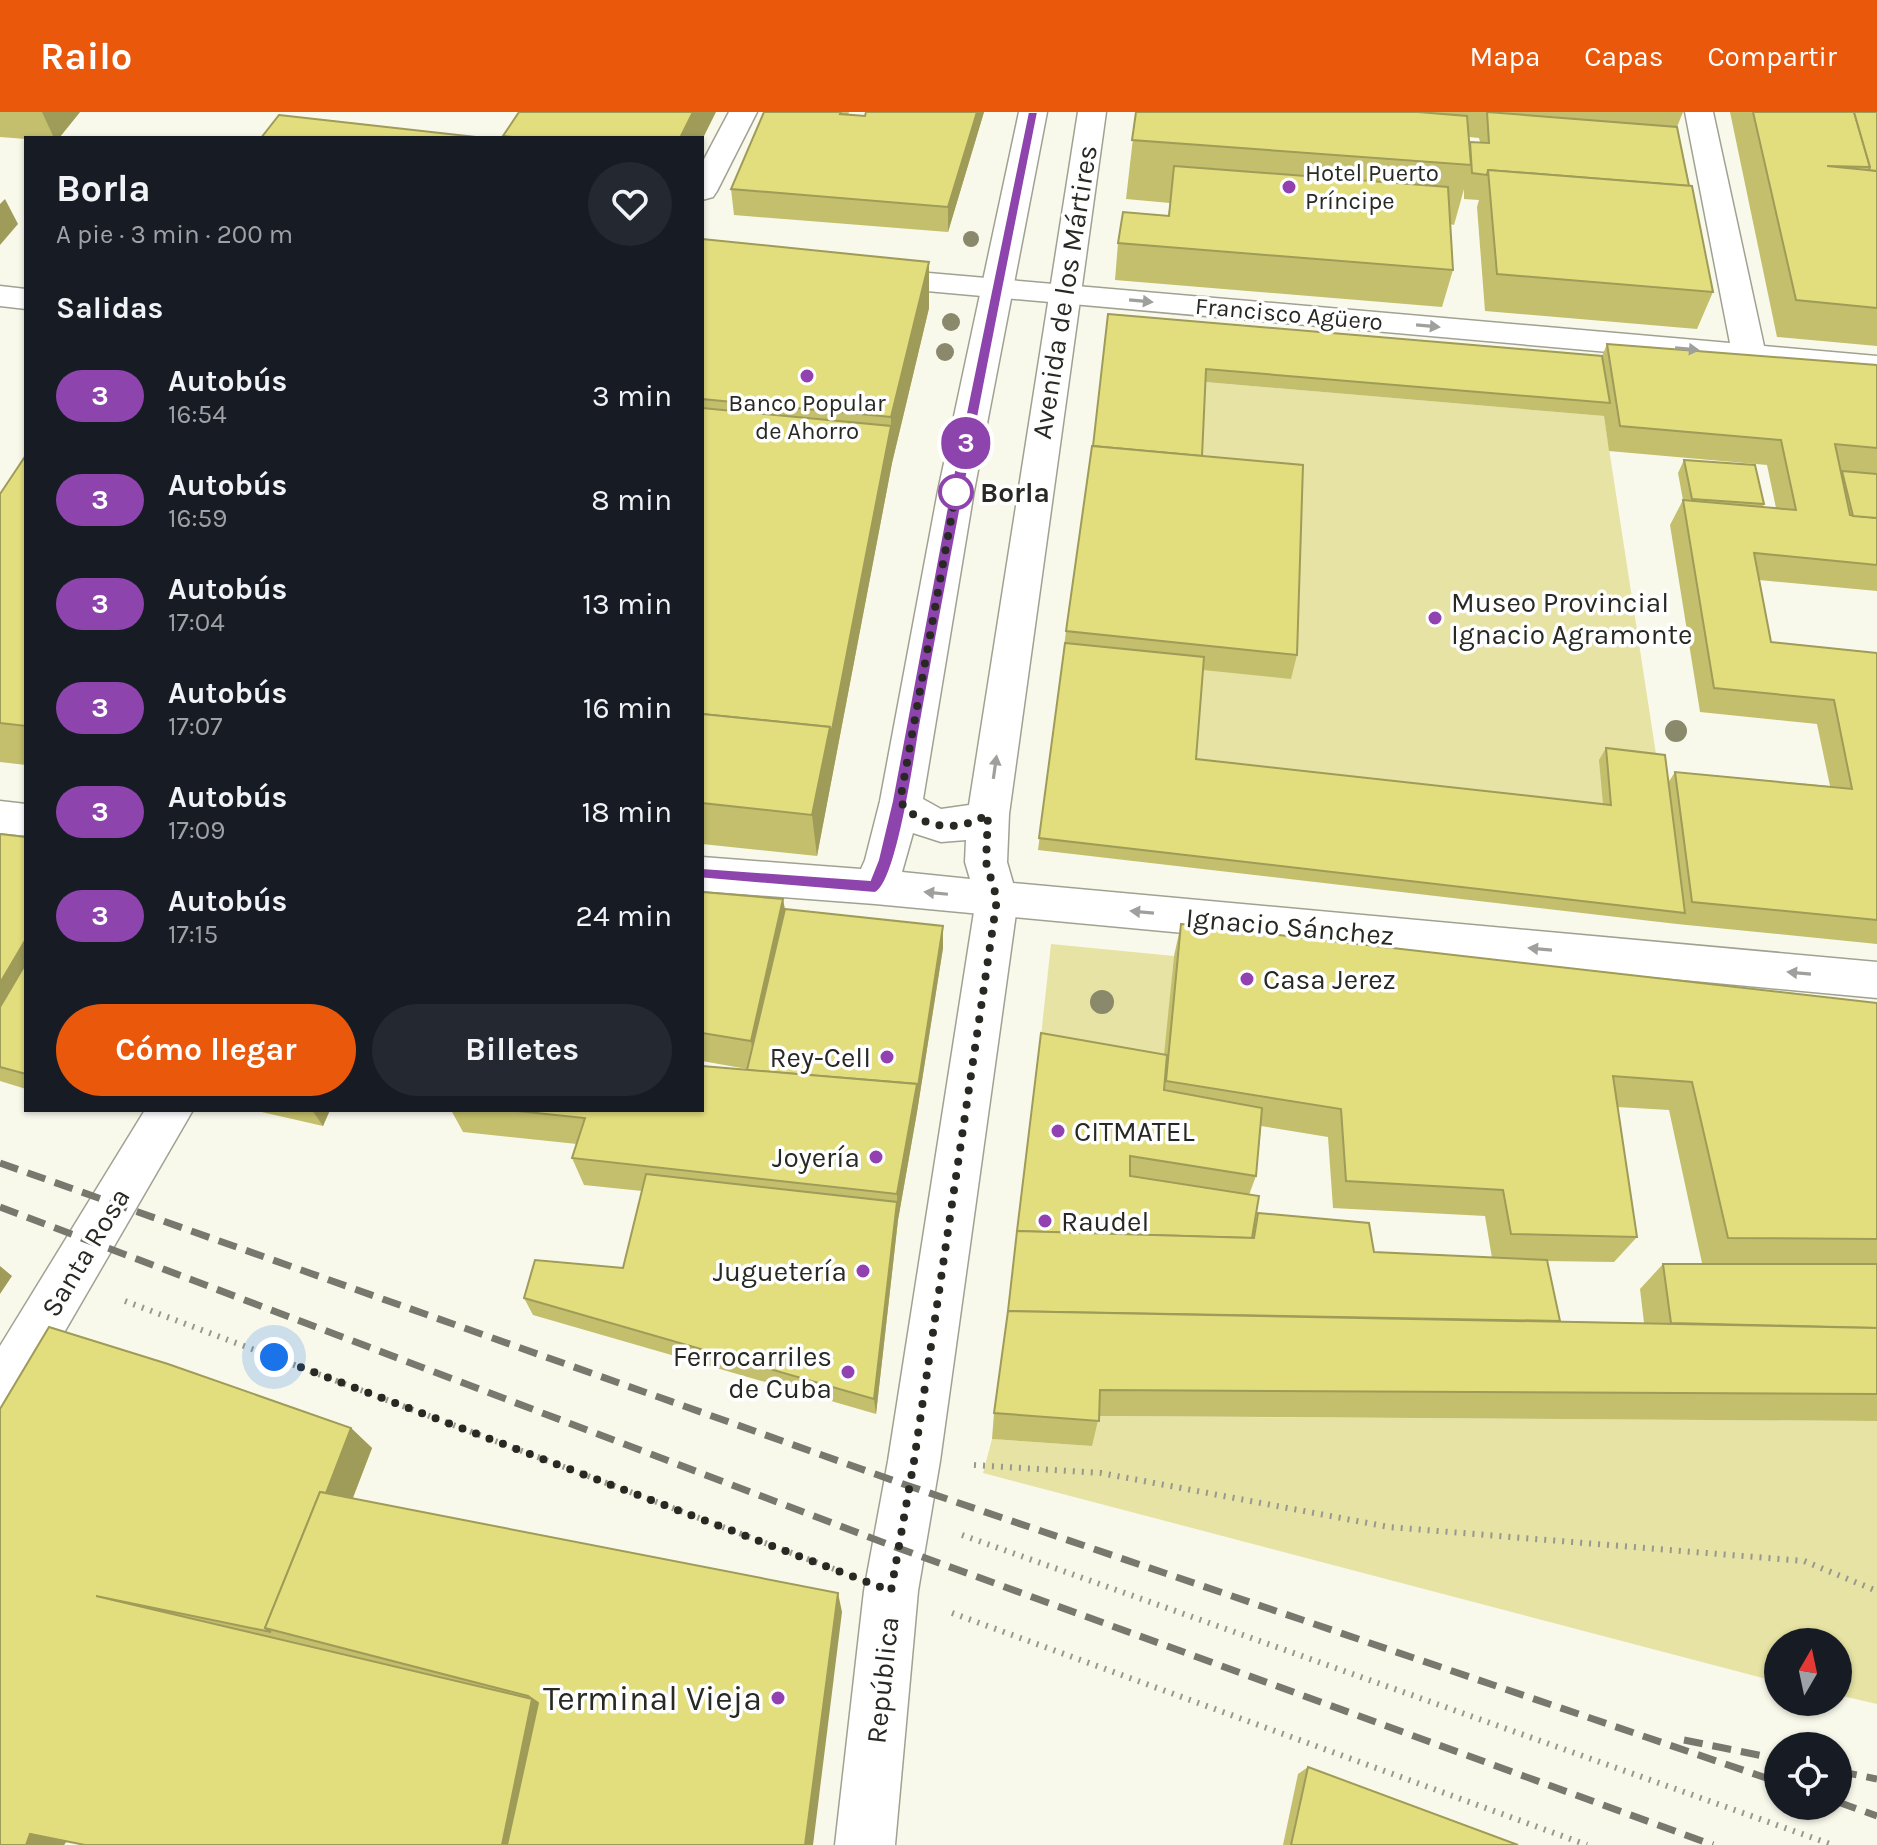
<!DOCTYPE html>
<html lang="es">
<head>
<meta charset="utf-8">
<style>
  :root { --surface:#171b24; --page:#242831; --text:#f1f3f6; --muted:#9ea1a6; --accent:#ea580c }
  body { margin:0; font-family:Karla,sans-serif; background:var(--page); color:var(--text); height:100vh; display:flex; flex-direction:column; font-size:30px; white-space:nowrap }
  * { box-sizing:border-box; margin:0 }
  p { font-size:26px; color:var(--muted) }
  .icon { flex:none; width:44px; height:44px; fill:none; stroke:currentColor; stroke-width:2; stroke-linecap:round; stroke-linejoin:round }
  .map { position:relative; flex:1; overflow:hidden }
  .drawer { position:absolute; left:24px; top:24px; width:680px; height:976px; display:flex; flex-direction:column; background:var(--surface); border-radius:0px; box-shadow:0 2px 6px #0004 }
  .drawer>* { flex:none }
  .badge { padding:0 16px; border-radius:26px; font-size:28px; line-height:52px }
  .needle { width:52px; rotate:9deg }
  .fabs { position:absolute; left:1764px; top:1516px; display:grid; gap:16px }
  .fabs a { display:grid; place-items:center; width:88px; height:88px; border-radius:50%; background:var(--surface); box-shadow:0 2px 6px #0004; font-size:40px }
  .you { position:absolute; width:40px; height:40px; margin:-20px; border:6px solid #fff; border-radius:50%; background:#1a73e8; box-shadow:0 0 0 12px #1a73e833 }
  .map>.badge { position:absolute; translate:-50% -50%; box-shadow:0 0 0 4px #fff }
  h2 { padding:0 32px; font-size:30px; line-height:72px }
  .round { display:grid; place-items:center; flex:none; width:84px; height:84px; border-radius:42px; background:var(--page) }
  .summary { display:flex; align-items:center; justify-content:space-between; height:136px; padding:0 32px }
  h1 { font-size:38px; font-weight:700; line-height:60px }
  .primary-button { display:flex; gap:16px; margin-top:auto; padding:16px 32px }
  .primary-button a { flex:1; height:92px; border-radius:48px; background:var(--accent); color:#fff; font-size:32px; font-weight:700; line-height:92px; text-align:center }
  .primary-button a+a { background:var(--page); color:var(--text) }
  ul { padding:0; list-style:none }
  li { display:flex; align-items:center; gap:24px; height:104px; padding:0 32px }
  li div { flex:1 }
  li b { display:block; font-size:30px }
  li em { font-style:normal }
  li .badge { min-width:88px; font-weight:700; text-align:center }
  header { display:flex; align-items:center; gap:48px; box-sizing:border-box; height:112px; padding:0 40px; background:var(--accent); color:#fff }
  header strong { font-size:38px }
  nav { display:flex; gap:44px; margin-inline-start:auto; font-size:28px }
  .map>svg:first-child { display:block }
  .green { fill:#e6e3a4 }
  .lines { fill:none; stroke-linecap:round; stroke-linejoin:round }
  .minor-casing { stroke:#a1a193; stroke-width:3 }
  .major-casing { stroke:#a1a193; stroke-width:3 }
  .path { stroke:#98988e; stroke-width:6; stroke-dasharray:2 7; stroke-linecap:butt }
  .minor { fill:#fff; fill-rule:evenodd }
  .major { fill:#fff; fill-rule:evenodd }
  .rail { stroke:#78786f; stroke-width:7; stroke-dasharray:19 10; stroke-linecap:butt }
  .tree { fill:#8b896b }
  .wall { fill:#c3bf6c; fill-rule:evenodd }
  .shaded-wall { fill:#9f9b58 }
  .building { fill:#e3de7d; stroke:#9f9b58; stroke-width:2 }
  .oneway { fill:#9f9f9c }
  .line { fill:#8e44ad; stroke:#fff; stroke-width:2 }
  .walk { stroke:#292924; stroke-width:8; stroke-dasharray:0 14.4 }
  .poi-dot { fill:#9241b1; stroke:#fff; stroke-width:3 }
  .stop-dot { fill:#fff; stroke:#8e44ad; stroke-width:4 }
  .labels { text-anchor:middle; stroke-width:7; stroke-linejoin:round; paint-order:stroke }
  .far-poi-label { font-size:24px; fill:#292924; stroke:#fff; text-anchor:start }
  .far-street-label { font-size:24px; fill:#292924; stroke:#fff }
  .street-label { font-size:28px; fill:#292924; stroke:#fff }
  .stop-label { font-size:28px; font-weight:bold; fill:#292924; stroke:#fff; text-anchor:start }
  .poi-label { font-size:28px; fill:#292924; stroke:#fff; text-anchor:start }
  .near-poi-label { font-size:34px; fill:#292924; stroke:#fff; text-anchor:end }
</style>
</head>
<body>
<header>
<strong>Railo</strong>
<nav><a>Mapa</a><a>Capas</a><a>Compartir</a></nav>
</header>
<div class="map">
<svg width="1877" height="1733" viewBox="0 0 1877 1733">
  <rect width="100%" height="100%" fill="#f9f9eb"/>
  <g class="green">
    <polygon points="1204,270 1604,304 1658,655 1604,705 1194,659"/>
    <polygon points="1051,832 1174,844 1163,964 1039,942"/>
    <polygon points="1093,1304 1877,1309 1877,1592 1838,1583 1838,1530 1778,1530 1778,1570 983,1361 992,1327 1092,1334"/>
  </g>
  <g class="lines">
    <g class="minor-casing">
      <g id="minor">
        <polygon points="729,0 757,0 717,79 713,85 702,88 702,51"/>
        <polygon points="1685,0 1713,0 1764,234 1877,244 1877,264 871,174 860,172 855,165 860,158 871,156 1730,231"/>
        <polygon points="0,174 26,177 26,197 0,194"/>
        <polygon points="997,770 1012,775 1018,787 940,1349 918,1479 895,1733 835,1733 864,1479 888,1349 976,787 982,775"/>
        <polygon points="145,998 193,998 18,1300 0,1307 0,1234"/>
      </g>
    </g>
    <g class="major-casing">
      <g id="major">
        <path d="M1019 0H1047L974 379 923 687 941 697 969 693 1078 0H1106L1009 702 1007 750 1013 771 1877 850V886L875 792 702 779V745L861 757 865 748 880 689 938 379ZM913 721 941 730 966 728 965 750 970 767 902 760Z"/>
        <polygon points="0,689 26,692 26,724 0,721"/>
      </g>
    </g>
    <g class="path">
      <polyline points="125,1189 834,1457"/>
      <polyline points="974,1353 1101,1361 1389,1415 1804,1449 1877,1479"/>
      <polyline points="962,1423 1833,1733"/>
      <polyline points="952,1501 1587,1733"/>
    </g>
    <use href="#minor" class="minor"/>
    <use href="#major" class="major"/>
    <g class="rail">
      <polyline points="0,1051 909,1374 1778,1670"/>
      <polyline points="0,1095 898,1436 1713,1733"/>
      <polyline points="1684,1628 1778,1647"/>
      <polyline points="1838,1659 1877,1667"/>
      <polyline points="1838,1690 1877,1704"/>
    </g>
  </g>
  <g class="tree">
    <circle cx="971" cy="127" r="8"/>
    <circle cx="951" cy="210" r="9"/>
    <circle cx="945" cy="240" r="9"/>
    <circle cx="1676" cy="619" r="11"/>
    <circle cx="1102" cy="890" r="12"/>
  </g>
  <g class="wall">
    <polygon points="0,0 80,0 59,26 26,26 26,27 0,25"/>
    <polygon points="764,0 849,0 848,3 865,4 984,0 948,120 734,103 731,77"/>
    <path d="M1136 0H1683L1677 15 1713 180 1697 217 1485 199 1477 95 1479 88 1464 87V77L1454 113 1450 112 1453 158 1442 195 1115 168 1118 131 1168 103 1170 91 1126 87ZM1469 25 1479 26 1480 30 1469 32Z"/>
    <polygon points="1730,0 1877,0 1877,234 1777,225"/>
    <polygon points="702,127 929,150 929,196 892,351 817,744 702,732"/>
    <path d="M1108 202 1602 244 1607 232 1877 253V479L1759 468 1771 530 1877 541V832L1677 812 1038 738 1066 519 1093 334ZM1205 270 1604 304 1609 339 1767 353 1776 396 1763 395 1764 392 1684 348 1678 361 1683 388 1670 413 1700 600 1817 612 1830 674 1675 660 1668 671 1606 636 1599 648 1603 692 1196 647 1203 558 1291 567 1297 543 1202 344Z"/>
    <polygon points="26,343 26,653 0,650 0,382"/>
    <polygon points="0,722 26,725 26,977 0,969"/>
    <polygon points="702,780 783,787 785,797 943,836 917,1000 898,1108 876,1302 533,1203 524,1186 623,1156 642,1079 584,1073 572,1046 577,1032 463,1020 451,998 702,998 747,957 702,949"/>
    <path d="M1181 812 1877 891V1309L1099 1304 1092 1334 992 1327 994 1301 1164 943 1174 844ZM1617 995 1669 998 1702 1151 1862 1152H1663L1640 1177 1644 1211 1560 1209 1547 1149 1614 1150 1637 1125ZM1261 1014 1328 1025 1333 1096 1485 1104 1492 1146 1374 1140 1258 1101 1255 1109 1249 1083 1256 1064Z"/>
    <polygon points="253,998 330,998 323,1014"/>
    <polygon points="49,1215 351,1316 372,1336 353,1386 842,1500 66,1730 64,1733 0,1733"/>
    <polygon points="1308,1655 1518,1733 1283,1733 1298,1662"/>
  </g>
  <g class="shaded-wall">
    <polygon points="42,0 80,0 59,26 54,26"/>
    <polygon points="693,0 716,0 702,28 702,26 680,26"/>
    <polygon points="977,0 984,0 948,120 948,95"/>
    <polygon points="5,87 18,112 0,133 0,92"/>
    <polygon points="929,150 929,196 892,351 817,744 812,703 891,314 891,305"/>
    <polygon points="783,787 788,819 756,958 751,929"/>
    <polygon points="943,814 943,836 917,1000 898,1108 876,1302 874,1287 897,1090 897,1082"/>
    <polygon points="26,827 26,904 0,950 0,871"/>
    <polygon points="312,998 330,998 323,1014"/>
    <polygon points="0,1154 12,1164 0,1182"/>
    <polygon points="351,1316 372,1336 299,1525 272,1518"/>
    <polygon points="838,1481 842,1500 813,1733 805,1733"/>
    <polygon points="532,1587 548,1599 521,1733 502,1733"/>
    <polygon points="30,1722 66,1730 64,1733 26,1733"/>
  </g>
  <g class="building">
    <polygon points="519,0 693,0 680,26 521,26 503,24"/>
    <polygon points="764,0 841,0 840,2 865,4 866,0 977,0 948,95 731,77"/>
    <polygon points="1136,0 1418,0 1467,4 1471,53 1132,28"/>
    <polygon points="1487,0 1677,15 1689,74 1488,58 1487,63 1472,61 1470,30 1489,31"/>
    <polygon points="1753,0 1854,0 1870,55 1827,54 1877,59 1877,196 1796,188"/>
    <polygon points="1854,0 1877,0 1877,59 1869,58 1870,55"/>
    <polygon points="279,3 485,26 261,26"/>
    <polygon points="1174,54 1448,75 1453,158 1118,131 1123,100 1169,104"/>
    <polygon points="1488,58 1692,74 1713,180 1497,162"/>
    <polygon points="702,127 929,150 891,305 702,287"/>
    <polygon points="1108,202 1602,244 1610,291 1206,257 1202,344 1093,334"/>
    <polygon points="1607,232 1877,253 1877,336 1835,332 1850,403 1877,406 1877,453 1754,441 1771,530 1877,541 1877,808 1692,790 1675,660 1852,677 1834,588 1714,576 1683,388 1796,398 1781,328 1620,314"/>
    <polygon points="702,296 891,314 831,623 830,615 702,602"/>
    <polygon points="1092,334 1303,353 1297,543 1066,519"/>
    <polygon points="26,343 26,614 0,611 0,382"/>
    <polygon points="1684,348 1755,353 1764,392 1692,387"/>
    <polygon points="1842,359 1877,362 1877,406 1853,404"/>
    <polygon points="1065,531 1204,545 1196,647 1611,693 1606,636 1665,643 1685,801 1039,726"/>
    <polygon points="702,602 830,615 812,703 702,691"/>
    <polygon points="0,722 26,725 26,827 0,871"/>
    <polygon points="702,780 783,787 751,929 702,921"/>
    <polygon points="785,797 943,814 917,981 917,972 747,958"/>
    <polygon points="1181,812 1877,891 1877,1127 1728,1126 1692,970 1613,964 1637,1125 1511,1122 1503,1078 1346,1069 1341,997 1166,969"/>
    <polygon points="26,851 26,962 0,955 0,895"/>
    <polygon points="1041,921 1167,943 1164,978 1262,996 1256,1064 1130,1044 1130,1064 1259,1084 1252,1126 1017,1119"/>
    <polygon points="702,954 917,972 897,1082 572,1046 585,1006 507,998 702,998"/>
    <polygon points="646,1062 897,1090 874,1287 524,1186 535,1148 623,1156"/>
    <polygon points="1258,1101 1369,1111 1374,1140 1547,1148 1560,1209 1008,1199 1017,1119 1254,1126"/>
    <polygon points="1663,1152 1877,1152 1877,1216 1671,1211"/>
    <polygon points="1008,1199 1877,1216 1877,1282 1100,1278 1099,1309 994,1301"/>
    <polygon points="49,1215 168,1252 351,1316 326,1381 320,1380 265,1516 271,1520 96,1484 532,1587 502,1733 85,1733 30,1722 26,1733 0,1733 0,1297"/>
    <polygon points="320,1380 838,1481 805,1733 507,1733 538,1591 528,1584 265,1516"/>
    <polygon points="1308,1655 1518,1733 1291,1733"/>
  </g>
  <defs><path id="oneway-solid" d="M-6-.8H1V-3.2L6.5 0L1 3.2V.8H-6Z" transform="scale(2)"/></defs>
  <g class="oneway">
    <use href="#oneway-solid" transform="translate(1141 189) rotate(5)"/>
    <use href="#oneway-solid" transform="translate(1428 214) rotate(5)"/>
    <use href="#oneway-solid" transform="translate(1687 237) rotate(5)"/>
    <use href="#oneway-solid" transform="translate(995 655) rotate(-82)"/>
    <use href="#oneway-solid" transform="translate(936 781) rotate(-174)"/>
    <use href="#oneway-solid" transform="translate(1142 800) rotate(-175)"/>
    <use href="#oneway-solid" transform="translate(1540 837) rotate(-175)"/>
    <use href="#oneway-solid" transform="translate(1799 861) rotate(-175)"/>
  </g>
  <path class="line" d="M1028 0H1038C997 206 956 413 919 620 915 646 896 772 875 781L697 766 695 762 702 756 870 768 878 748 892 689 950 379Z"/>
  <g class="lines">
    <path class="walk" d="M274 1245 891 1479 914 1349 997 787 986 750 988 702C959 721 921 718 900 689L956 380"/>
  </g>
  <g class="poi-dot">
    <circle cx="1289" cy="75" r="8"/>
    <circle cx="807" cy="264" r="8"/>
    <circle cx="1435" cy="506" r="8"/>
    <circle cx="1247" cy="867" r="8"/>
    <circle cx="887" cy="945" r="8"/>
    <circle cx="1058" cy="1019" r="8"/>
    <circle cx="876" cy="1045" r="8"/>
    <circle cx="1045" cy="1109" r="8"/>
    <circle cx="863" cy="1159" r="8"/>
    <circle cx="848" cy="1260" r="8"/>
    <circle cx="778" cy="1586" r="8"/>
  </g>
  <circle class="stop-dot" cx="956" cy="380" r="16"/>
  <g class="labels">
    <g class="far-poi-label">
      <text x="1305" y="69">Hotel Puerto<tspan x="1305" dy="28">Príncipe</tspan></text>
      <text x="807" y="299" text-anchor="middle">Banco Popular<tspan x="807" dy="28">de Ahorro</tspan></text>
    </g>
    <g class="far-street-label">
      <text transform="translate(1289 202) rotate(5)" y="8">Francisco Agüero</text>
    </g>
    <g class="street-label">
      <text transform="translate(1064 180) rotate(-81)" y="10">Avenida de los Mártires</text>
      <text transform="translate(1290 814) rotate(5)" y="10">Ignacio Sánchez</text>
      <text transform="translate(85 1140) rotate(-59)" y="10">Santa Rosa</text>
      <text transform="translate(882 1568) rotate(-84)" y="10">República</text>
    </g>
    <g class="stop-label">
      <text x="980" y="390">Borla</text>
    </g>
    <g class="poi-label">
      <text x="1451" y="500">Museo Provincial<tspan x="1451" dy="32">Ignacio Agramonte</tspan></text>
      <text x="1263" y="877">Casa Jerez</text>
      <text x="871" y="955" text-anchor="end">Rey-Cell</text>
      <text x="1074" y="1029">CITMATEL</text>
      <text x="860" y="1055" text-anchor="end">Joyería</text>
      <text x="1061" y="1119">Raudel</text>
      <text x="847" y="1169" text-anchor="end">Juguetería</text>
      <text x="832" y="1254" text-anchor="end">Ferrocarriles<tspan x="832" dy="32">de Cuba</tspan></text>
    </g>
    <g class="near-poi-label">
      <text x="762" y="1598">Terminal Vieja</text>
    </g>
  </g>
</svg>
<div class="fabs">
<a><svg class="needle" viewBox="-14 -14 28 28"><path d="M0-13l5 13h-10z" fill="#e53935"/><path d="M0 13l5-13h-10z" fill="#9ea1a6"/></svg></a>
<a><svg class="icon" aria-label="locate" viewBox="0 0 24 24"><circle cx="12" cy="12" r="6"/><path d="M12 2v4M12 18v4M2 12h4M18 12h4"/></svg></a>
</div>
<div class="you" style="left:274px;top:1245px"></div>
<b class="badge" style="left:966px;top:331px;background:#8e44ad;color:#fff">3</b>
<section class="drawer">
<div class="summary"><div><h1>Borla</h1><p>A pie · 3 min · 200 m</p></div><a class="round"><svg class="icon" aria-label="heart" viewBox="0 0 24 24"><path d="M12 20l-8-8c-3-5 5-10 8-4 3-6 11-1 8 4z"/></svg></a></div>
<h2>Salidas</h2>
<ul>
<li><span class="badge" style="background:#8e44ad;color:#fff">3</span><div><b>Autobús</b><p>16:54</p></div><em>3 min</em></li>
<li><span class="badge" style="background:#8e44ad;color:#fff">3</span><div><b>Autobús</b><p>16:59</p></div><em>8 min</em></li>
<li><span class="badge" style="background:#8e44ad;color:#fff">3</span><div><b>Autobús</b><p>17:04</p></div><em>13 min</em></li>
<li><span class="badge" style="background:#8e44ad;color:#fff">3</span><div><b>Autobús</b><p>17:07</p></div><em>16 min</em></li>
<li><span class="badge" style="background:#8e44ad;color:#fff">3</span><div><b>Autobús</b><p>17:09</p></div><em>18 min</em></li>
<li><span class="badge" style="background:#8e44ad;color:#fff">3</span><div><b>Autobús</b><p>17:15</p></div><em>24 min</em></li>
</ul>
<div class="primary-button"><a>Cómo llegar</a><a>Billetes</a></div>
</section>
</div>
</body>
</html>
